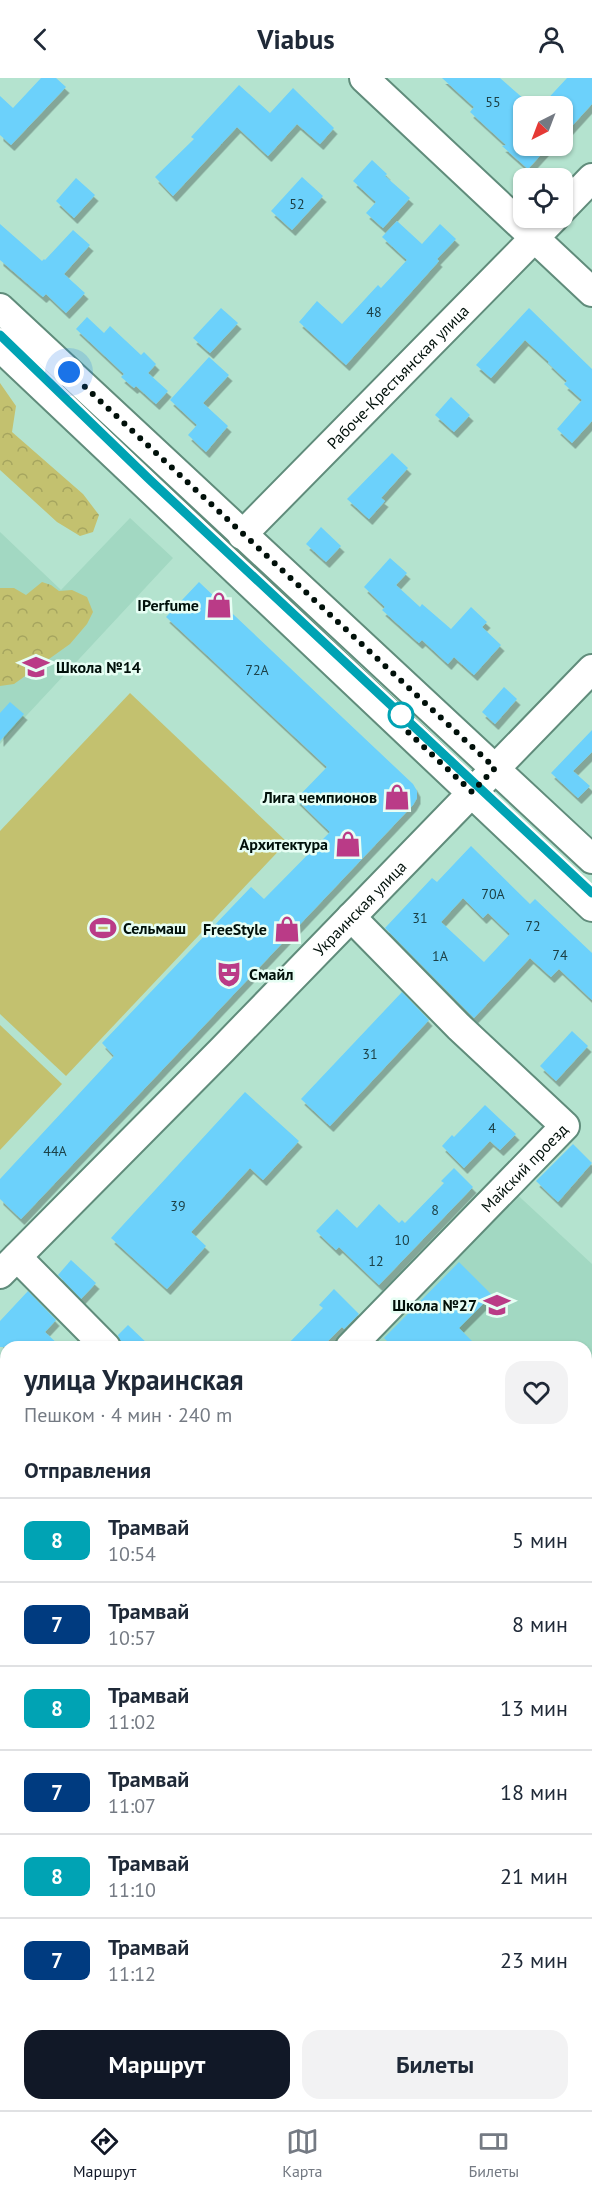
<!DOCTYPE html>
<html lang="ru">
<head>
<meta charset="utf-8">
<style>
  :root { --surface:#fff; --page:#f2f2f3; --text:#1f2937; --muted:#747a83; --line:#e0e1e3; --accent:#111827 }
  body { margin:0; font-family:"PT Sans",sans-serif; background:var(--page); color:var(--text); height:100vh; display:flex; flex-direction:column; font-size:22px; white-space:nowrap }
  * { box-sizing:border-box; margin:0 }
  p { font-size:20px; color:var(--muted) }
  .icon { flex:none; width:33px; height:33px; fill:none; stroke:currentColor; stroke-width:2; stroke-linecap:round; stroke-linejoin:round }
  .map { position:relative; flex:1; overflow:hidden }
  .panel { position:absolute; left:0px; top:1263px; width:592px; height:770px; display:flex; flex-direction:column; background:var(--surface); border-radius:18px 18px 0 0; box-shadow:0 2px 4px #0004 }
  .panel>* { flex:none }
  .badge { padding:0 12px; border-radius:9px; font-size:21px; line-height:39px }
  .needle { width:39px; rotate:222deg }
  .buttons { position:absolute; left:513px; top:18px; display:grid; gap:12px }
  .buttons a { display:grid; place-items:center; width:60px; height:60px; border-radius:12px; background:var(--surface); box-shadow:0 2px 4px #0004; font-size:30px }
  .you { position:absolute; width:30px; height:30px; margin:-15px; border:4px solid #fff; border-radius:50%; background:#1a73e8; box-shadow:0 0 0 9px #1a73e833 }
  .map>.badge { position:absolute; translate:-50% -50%; box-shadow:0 0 0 3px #fff }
  h2 { padding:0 24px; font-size:22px; line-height:54px }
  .round { display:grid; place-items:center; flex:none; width:63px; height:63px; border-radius:18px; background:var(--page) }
  .headline { display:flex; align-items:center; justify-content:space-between; height:102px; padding:0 24px }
  h1 { font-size:28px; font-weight:700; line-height:45px }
  .button { display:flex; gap:12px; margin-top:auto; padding:12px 24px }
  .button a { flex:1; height:69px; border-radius:18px; background:var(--accent); color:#fff; font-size:24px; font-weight:700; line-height:69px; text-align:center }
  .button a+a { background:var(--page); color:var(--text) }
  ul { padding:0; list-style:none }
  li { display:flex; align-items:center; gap:18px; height:84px; padding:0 24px; border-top:2px solid var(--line) }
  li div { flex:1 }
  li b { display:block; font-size:22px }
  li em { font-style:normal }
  li .badge { min-width:66px; font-weight:700; text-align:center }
  header { display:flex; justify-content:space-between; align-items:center; height:78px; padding:0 24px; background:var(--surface); font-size:27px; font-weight:700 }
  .menu { display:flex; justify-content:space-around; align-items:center; height:84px; border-top:2px solid var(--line); background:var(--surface); font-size:16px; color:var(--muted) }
  .menu a { display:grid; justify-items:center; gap:3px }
  .menu .selected { color:var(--accent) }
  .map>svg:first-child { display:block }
  .built { fill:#a2d8c2 }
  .forest { fill:url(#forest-crowns) }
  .pitch { fill:#c3c16f }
  .building { fill:#6cd1fb; fill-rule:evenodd; filter:url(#shadow) }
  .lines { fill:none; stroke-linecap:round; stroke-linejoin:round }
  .minor-casing { stroke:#608c7b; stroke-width:32 }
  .minor { stroke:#fff; stroke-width:28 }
  .tram { stroke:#152820; stroke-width:1.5 }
  .line-casing { stroke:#fff; stroke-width:14 }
  .line { stroke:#00a3b4; stroke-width:9 }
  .walk { stroke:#01100a; stroke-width:6; stroke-dasharray:0 10.8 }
  .stop-dot { fill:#fff; stroke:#00a3b4; stroke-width:3 }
  .labels { text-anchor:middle; stroke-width:5; stroke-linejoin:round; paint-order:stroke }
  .number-label { font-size:14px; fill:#1c4046 }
  .street-label { font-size:16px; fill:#01100a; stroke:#e7fef4 }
  .poi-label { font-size:16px; font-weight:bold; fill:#01100a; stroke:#e7fef4; text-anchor:end }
</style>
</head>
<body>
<header><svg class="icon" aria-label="back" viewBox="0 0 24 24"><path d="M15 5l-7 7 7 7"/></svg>Viabus<svg class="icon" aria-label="person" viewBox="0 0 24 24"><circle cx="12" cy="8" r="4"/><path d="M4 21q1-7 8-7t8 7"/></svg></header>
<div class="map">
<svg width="592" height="2032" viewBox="0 0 592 2032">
  <defs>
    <pattern id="forest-crowns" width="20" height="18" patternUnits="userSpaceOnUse" patternTransform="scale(1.5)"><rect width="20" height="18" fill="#c3c16f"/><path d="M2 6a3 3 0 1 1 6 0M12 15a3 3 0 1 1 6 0" fill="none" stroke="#a6a55f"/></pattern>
    <filter id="shadow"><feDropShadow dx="3.5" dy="6" stdDeviation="0" flood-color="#0004"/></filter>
  </defs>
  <rect width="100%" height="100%" fill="#b4e3cf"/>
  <g class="built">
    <polygon points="130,440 173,480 0,666 0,454 61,512"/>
    <polygon points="510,1110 592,1186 592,1410 587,1416 586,1269 363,1269"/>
    <polygon points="0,1509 6,1514 6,1927 0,1922"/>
  </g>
  <g class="forest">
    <polygon points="0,305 16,328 12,354 83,416 99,437 93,454 80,458 57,444 0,392"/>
    <polygon points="42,504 51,507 59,513 72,512 87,519 93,534 87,546 70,566 14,606 0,608 0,510 14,510 26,517"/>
  </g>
  <g class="pitch">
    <polygon points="130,615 287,764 66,998 0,936 0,753"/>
    <polygon points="0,947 62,1006 0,1072"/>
  </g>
  <g class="building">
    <polygon points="41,0 56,0 66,9 11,67 0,57 0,18 13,30"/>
    <polygon points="442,0 500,0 524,21 524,68 549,68 528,91 502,68 506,67 470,34 474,29"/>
    <polygon points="567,0 592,0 592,26 562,59 562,28 541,28"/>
    <polygon points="239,7 270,35 293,10 334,50 320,66 297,46 268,78 237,49 173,118 155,99 194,61 191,59"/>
    <polygon points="372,82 387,96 385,98 410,120 383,150 366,135 376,124 353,103"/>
    <polygon points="302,99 323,118 292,152 271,133"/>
    <polygon points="76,100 95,117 74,140 56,123"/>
    <polygon points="397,143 422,166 440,146 456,161 437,181 439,183 346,287 299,244 317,223 342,246 378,207 381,210 407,182 382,159"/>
    <polygon points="0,146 42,183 44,181 45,182 73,152 90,167 64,196 85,215 66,235 46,216 43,219 0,182"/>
    <polygon points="221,230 238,245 210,275 193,260"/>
    <polygon points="529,230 592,291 592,343 572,365 557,351 582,322 564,306 567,303 548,285 549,284 525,262 491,300 476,287"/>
    <polygon points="87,239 104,255 110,248 141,277 144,274 156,286 148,295 168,313 156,326 136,308 134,310 121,299 124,296 76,251"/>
    <polygon points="209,279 229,297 203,325 228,348 206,374 188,357 197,347 170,322"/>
    <polygon points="451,319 470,337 454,354 435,337"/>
    <polygon points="392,375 408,390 381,420 385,423 369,441 347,421"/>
    <polygon points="321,449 341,468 326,484 306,466"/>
    <polygon points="390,480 407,495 396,507 420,529 422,526 451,551 471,529 487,544 482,549 501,567 474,597 454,579 448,586 422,562 419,565 382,532 385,529 364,509"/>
    <polygon points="199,504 413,706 417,713 417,720 413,727 21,1141 0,1121 0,1101 114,978 102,965 251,809 264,821 330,754 296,721 327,689 166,539"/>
    <polygon points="504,609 517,621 495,646 482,634"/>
    <polygon points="10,624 24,636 0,663 0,635"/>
    <polygon points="592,652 592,674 573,693 590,708 578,720 551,695"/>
    <path d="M471 768 530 826 535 821 592 875V922L559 891 551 899 530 880 474 940 385 850 432 800 437 804ZM463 820 483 840 488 835 510 856 484 884 441 844Z"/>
    <polygon points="402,914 429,942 330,1048 301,1021"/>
    <polygon points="572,953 588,968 556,1003 540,988"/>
    <polygon points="245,1014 299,1063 263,1102 250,1090 191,1154 206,1168 167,1211 111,1160"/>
    <polygon points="485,1027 516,1056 500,1072 490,1063 464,1090 442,1068 452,1057 454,1059"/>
    <polygon points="573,1066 592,1085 558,1124 536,1103"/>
    <polygon points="454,1090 473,1109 379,1207 339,1169 336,1172 316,1153 337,1131 357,1150 379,1126 399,1145 402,1142 405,1145 444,1105 441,1103"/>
    <polygon points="71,1182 96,1205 81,1221 58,1197"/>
    <polygon points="459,1184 492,1217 459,1250 478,1269 393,1269 384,1260"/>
    <polygon points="334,1211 359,1236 344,1251 342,1249 322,1269 285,1269 323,1230 319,1227"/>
    <polygon points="28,1213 56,1242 45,1254 61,1269 0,1269 0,1243"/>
    <polygon points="128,1247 151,1269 122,1269 118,1257"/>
  </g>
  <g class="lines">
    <g class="minor-casing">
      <g id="minor">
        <polyline points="364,0 592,214"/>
        <polyline points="562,131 592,100"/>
        <polyline points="0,230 592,781"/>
        <polyline points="0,269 592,829"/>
        <path id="s1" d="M242 457 554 140"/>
        <polyline points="17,1179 106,1269"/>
        <path id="s2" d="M0 1196 222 972 592 591"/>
        <path id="s3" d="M350 1269 565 1048 459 949 351 839"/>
        <polyline points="586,1444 592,1439"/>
        <polyline points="586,1850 592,1844"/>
        <polyline points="0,1979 6,1985"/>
        <polyline points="586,2013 592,2007"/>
        <polyline points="44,2026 47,2032"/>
        <polyline points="566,2026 570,2032"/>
      </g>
    </g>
    <use href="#minor" class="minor"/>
    <polyline class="tram" points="0,257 150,402 592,815"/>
  </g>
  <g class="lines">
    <g class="line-casing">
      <polyline id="line" points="0,257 150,402 592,815"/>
    </g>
    <use href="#line" class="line"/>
    <polyline class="walk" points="69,294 495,690 472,714 393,640 401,637"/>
  </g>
  <defs>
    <g id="shop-bare" transform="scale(2.07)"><path d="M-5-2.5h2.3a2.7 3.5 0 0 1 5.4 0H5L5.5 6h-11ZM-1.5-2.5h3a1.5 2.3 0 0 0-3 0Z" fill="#ba3b87" stroke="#e7fef4" stroke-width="2.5" paint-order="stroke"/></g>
    <g id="school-bare" transform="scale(2.07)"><path d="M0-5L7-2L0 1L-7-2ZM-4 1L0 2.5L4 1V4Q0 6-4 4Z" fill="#ba3b87" stroke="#e7fef4" stroke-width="2.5" paint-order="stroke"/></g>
    <g id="stadium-bare" transform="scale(2.07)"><path d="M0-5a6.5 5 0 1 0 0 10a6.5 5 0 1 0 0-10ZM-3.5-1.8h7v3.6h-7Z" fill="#ba3b87" stroke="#e7fef4" stroke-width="2.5" paint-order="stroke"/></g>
    <g id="theatre-bare" transform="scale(2.07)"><path d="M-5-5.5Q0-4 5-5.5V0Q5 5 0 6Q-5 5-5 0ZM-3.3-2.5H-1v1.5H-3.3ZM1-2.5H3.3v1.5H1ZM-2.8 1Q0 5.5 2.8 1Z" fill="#ba3b87" stroke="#e7fef4" stroke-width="2.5" paint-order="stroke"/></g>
  </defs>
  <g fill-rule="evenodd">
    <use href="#shop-bare" x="219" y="527"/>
    <use href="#school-bare" x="36" y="589"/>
    <use href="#shop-bare" x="397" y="719"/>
    <use href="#shop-bare" x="348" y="766"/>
    <use href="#stadium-bare" x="103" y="850"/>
    <use href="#shop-bare" x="287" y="851"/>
    <use href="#theatre-bare" x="229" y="896"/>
    <use href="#school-bare" x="497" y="1227"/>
  </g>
  <circle class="stop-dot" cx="401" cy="637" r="12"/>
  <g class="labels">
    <g class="number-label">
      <text x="493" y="29">55</text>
      <text x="297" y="131">52</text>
      <text x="374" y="239">48</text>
      <text x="257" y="597">72А</text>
      <text x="493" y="821">70А</text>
      <text x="420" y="845">31</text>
      <text x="533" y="853">72</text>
      <text x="560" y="882">74</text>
      <text x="440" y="883">1А</text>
      <text x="370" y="981">31</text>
      <text x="492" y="1055">4</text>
      <text x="55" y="1078">44А</text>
      <text x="178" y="1133">39</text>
      <text x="435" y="1137">8</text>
      <text x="402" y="1167">10</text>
      <text x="376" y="1188">12</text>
    </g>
    <g class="street-label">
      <text dy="6" stroke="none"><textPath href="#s1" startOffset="222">Рабоче-Крестьянская улица</textPath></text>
      <text dy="6" stroke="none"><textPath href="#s2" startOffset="513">Украинская улица</textPath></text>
      <text dy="6" stroke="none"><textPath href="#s3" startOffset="250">Майский проезд</textPath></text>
    </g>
    <g class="poi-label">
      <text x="199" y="533">IPerfume</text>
      <text x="56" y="595" text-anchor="start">Школа №14</text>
      <text x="377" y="725">Лига чемпионов</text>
      <text x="328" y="772">Архитектура</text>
      <text x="123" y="856" text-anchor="start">Сельмаш</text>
      <text x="267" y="857">FreeStyle</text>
      <text x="249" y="902" text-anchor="start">Смайл</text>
      <text x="477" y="1233">Школа №27</text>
    </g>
  </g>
</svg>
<div class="buttons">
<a><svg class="needle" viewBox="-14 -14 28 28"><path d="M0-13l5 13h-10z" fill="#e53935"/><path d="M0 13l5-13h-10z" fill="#747a83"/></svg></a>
<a><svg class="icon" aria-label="locate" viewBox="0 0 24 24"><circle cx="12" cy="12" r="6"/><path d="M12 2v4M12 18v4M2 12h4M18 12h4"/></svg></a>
</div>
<div class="you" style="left:69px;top:294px"></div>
<section class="panel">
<div class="headline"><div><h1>улица Украинская</h1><p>Пешком · 4 мин · 240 m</p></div><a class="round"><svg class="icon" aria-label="heart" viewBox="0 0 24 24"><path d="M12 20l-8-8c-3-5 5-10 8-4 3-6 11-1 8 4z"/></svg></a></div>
<h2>Отправления</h2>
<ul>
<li><span class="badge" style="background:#00a3b4;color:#fff">8</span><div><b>Трамвай</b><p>10:54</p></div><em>5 мин</em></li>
<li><span class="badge" style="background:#003b80;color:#fff">7</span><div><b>Трамвай</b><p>10:57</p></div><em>8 мин</em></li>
<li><span class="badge" style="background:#00a3b4;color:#fff">8</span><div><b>Трамвай</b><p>11:02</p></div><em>13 мин</em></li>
<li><span class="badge" style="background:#003b80;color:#fff">7</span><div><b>Трамвай</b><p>11:07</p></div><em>18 мин</em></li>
<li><span class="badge" style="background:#00a3b4;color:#fff">8</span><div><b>Трамвай</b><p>11:10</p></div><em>21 мин</em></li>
<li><span class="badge" style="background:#003b80;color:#fff">7</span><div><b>Трамвай</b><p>11:12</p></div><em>23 мин</em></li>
</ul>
<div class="button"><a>Маршрут</a><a>Билеты</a></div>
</section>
</div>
<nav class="menu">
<a class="selected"><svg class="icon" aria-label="directions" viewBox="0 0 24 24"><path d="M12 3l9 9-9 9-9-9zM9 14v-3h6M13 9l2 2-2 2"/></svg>Маршрут</a>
<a><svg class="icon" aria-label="map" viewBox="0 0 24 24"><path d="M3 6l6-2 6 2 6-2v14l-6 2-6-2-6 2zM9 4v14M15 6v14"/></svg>Карта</a>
<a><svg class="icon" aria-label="tickets" viewBox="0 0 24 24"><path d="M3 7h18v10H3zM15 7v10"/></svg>Билеты</a>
</nav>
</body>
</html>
